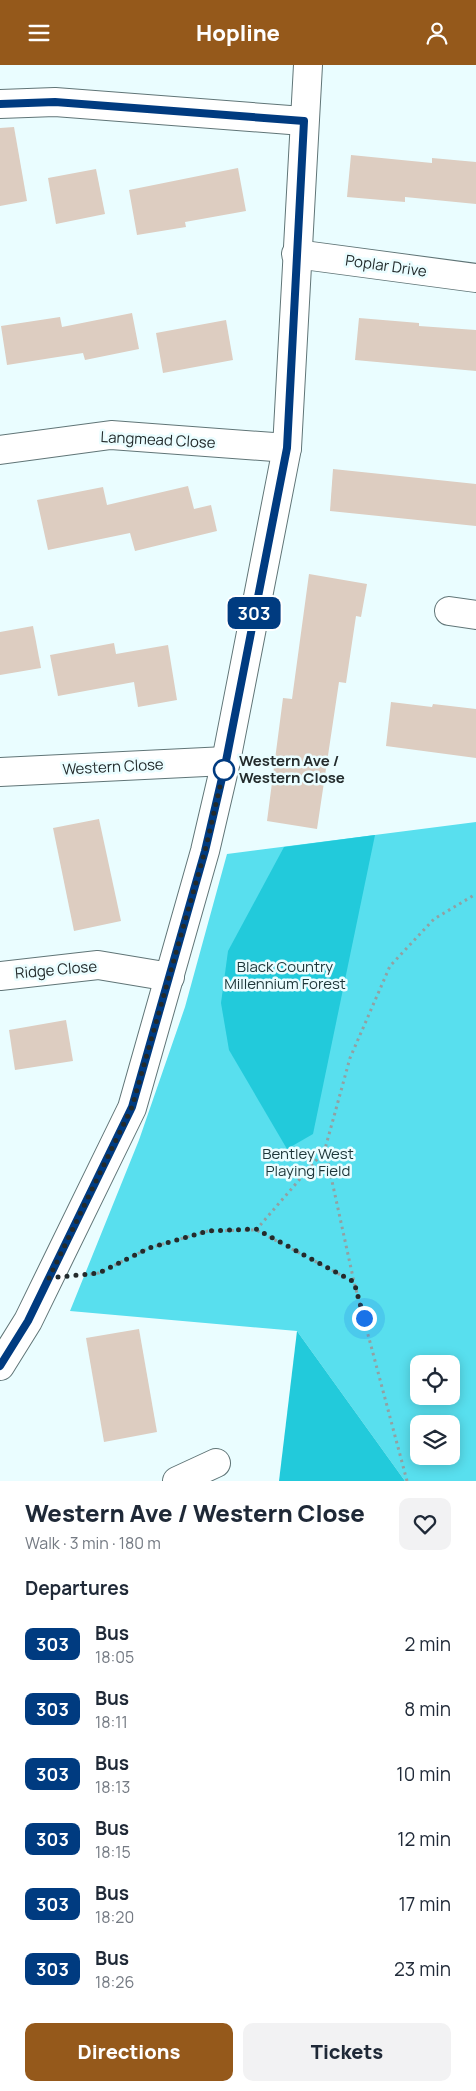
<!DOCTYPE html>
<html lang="en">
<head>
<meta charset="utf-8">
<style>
  :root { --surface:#fff; --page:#f2f2f3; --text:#1f2937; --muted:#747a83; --accent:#95591b }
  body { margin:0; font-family:Manrope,sans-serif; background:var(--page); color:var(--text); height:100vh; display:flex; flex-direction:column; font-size:19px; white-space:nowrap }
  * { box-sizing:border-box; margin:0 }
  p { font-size:16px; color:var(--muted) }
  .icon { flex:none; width:28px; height:28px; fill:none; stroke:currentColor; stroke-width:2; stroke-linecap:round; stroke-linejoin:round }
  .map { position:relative; height:1416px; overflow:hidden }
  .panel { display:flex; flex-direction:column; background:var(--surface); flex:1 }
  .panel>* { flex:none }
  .badge { padding:0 10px; border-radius:8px; font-size:18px; line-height:32px }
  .tools { position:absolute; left:410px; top:1290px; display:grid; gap:10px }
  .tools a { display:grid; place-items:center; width:50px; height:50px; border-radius:10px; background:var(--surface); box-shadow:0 2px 12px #0003; font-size:25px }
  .you { position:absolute; width:25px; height:25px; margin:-12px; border:4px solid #fff; border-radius:50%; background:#1a73e8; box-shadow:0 0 0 8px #1a73e833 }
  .map>.badge { position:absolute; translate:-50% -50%; box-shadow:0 0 0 2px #fff }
  h2 { padding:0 25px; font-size:19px; line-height:45px }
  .round { display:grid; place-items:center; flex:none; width:52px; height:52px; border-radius:10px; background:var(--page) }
  .head { display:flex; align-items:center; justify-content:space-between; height:85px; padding:0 25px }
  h1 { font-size:24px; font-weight:800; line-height:38px }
  .action { display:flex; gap:10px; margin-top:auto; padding:10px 25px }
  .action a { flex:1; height:58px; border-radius:10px; background:var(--accent); color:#fff; font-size:20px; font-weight:800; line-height:58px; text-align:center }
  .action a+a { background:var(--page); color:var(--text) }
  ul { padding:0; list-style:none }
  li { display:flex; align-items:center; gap:15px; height:65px; padding:0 25px }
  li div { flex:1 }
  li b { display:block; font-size:19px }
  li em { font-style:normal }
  li .badge { min-width:55px; font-weight:700; text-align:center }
  header { display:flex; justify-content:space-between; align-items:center; height:65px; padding:0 25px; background:var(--accent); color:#fff; font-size:22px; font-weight:800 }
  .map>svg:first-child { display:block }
  .green { fill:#58dfee; fill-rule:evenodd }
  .forest { fill:#22cadb }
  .building { fill:#ddcdc1 }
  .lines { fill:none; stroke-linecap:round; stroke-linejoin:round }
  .street-casing { stroke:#607577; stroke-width:30 }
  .path { stroke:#92a0a2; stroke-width:3; stroke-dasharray:2.5 4; stroke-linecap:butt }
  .street { stroke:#fff; stroke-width:28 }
  .line-casing { stroke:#fff; stroke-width:11 }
  .line { stroke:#003b80; stroke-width:8 }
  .walk { stroke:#232b2c; stroke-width:5; stroke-dasharray:0 9 }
  .stop-dot { fill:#fff; stroke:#003b80; stroke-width:2.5 }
  .labels { text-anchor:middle; stroke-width:5; stroke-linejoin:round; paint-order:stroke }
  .street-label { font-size:15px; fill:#232b2c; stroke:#eafdff }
  .stop-label { font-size:15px; font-weight:bold; fill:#232b2c; stroke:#eafdff; text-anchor:start }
  .park-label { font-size:15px; fill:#1d3639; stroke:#eafdff }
</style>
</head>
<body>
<header><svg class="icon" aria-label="menu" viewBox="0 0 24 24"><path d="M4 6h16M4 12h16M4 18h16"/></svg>Hopline<svg class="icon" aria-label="person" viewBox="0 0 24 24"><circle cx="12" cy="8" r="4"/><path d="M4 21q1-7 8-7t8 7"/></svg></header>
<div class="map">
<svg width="476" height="1416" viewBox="0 0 476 1416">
  <rect width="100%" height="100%" fill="#eafdff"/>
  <path class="green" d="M476 757V1416H405L297 1266 70 1246 139 1075 185 942 227 789ZM419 1299H451V1331H419ZM419 1359H451V1391H419Z"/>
  <g class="forest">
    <polygon points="375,770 313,1069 287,1084 229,985 221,938 228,886 284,782"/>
    <polygon points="297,1266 405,1416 279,1416"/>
  </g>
  <g class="building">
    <polygon points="14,62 27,136 0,141 0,63"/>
    <polygon points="351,90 432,98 432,93 476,97 476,139 405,132 405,137 347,132"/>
    <polygon points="238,103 246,146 185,157 186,162 137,170 129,125"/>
    <polygon points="96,104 105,149 56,159 48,113"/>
    <polygon points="132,248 139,284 85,295 83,288 7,300 1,261 60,252 62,262"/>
    <polygon points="359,253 419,258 419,261 476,265 476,306 355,295"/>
    <polygon points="226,255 233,295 163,308 156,268"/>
    <polygon points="333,404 476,419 476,461 330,446"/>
    <polygon points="188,421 194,444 211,440 217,466 135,486 130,468 48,485 37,435 103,422 107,440"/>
    <polygon points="309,509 367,519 361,552 356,551 346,618 339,617 317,764 267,756 283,633 292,634"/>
    <polygon points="33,561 41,603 0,610 0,567"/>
    <polygon points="114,578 116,589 168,580 177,635 138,642 134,617 58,631 50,590"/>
    <polygon points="391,637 432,642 433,639 476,644 476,693 386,681"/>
    <polygon points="99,754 121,856 74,866 53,763"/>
    <polygon points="66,955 73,996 15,1005 9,965"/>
    <polygon points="139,1264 157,1367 104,1377 86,1273"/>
  </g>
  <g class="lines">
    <g class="street-casing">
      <g id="street">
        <polyline points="0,39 55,37 303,56"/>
        <polyline points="296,189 476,213"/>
        <polyline points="0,385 111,370 287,383"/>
        <polyline points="449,546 476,550"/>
        <polyline points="0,707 226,696"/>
        <polyline points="0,911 98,900 170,912"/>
        <polyline points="0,1301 28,1256 132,1043 205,786 226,696 287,383 308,0"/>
        <polyline points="177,1416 216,1398"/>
      </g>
    </g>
    <g class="path">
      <polyline points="256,1165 325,1085"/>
      <polyline points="84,1210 99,1208 149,1183 208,1166 256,1165 354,1217"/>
      <polyline points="407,1416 354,1217 325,1084 350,993 390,901 434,854 476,829"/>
    </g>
    <use href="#street" class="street"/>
  </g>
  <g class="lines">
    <g class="line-casing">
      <polyline id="line" points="0,39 55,37 304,56 287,383 226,696 205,786 132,1042 28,1256 0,1301"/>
    </g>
    <use href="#line" class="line"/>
    <polyline class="walk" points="224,705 226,696 205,786 132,1042 49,1213 99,1208 149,1183 208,1166 256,1164 354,1217 364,1253"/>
  </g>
  <circle class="stop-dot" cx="224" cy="705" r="10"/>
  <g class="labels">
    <g class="street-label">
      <text transform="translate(386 201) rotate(8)" y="5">Poplar Drive</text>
      <text transform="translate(158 375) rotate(3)" y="5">Langmead Close</text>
      <text transform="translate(113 702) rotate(-3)" y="5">Western Close</text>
      <text transform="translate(56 905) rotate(-5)" y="5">Ridge Close</text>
    </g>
    <g class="stop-label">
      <text x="239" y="701">Western Ave /<tspan x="239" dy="17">Western Close</tspan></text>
    </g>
    <g class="park-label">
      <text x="285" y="907">Black Country<tspan x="285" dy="17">Millennium Forest</tspan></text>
      <text x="308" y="1094">Bentley West<tspan x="308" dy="17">Playing Field</tspan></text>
    </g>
  </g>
</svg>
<div class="tools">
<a><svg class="icon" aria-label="locate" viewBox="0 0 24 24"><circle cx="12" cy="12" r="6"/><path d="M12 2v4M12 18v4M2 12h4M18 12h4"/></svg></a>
<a><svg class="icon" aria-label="layers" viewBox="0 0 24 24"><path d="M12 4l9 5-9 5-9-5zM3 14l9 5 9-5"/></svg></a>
</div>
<div class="you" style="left:364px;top:1253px"></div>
<b class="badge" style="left:254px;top:548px;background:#003b80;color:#fff">303</b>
</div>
<section class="panel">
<div class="head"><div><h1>Western Ave / Western Close</h1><p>Walk · 3 min · 180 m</p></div><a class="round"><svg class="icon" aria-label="heart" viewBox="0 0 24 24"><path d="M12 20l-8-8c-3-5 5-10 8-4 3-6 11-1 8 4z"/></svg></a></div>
<h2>Departures</h2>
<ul>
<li><span class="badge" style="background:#003b80;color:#fff">303</span><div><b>Bus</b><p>18:05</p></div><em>2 min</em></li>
<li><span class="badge" style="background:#003b80;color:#fff">303</span><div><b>Bus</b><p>18:11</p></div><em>8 min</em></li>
<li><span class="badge" style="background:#003b80;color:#fff">303</span><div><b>Bus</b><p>18:13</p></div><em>10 min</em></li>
<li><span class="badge" style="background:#003b80;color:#fff">303</span><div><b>Bus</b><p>18:15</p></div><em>12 min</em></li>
<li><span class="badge" style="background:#003b80;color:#fff">303</span><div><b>Bus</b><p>18:20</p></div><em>17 min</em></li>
<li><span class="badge" style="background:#003b80;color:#fff">303</span><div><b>Bus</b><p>18:26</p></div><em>23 min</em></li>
</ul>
<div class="action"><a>Directions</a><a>Tickets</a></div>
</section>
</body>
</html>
